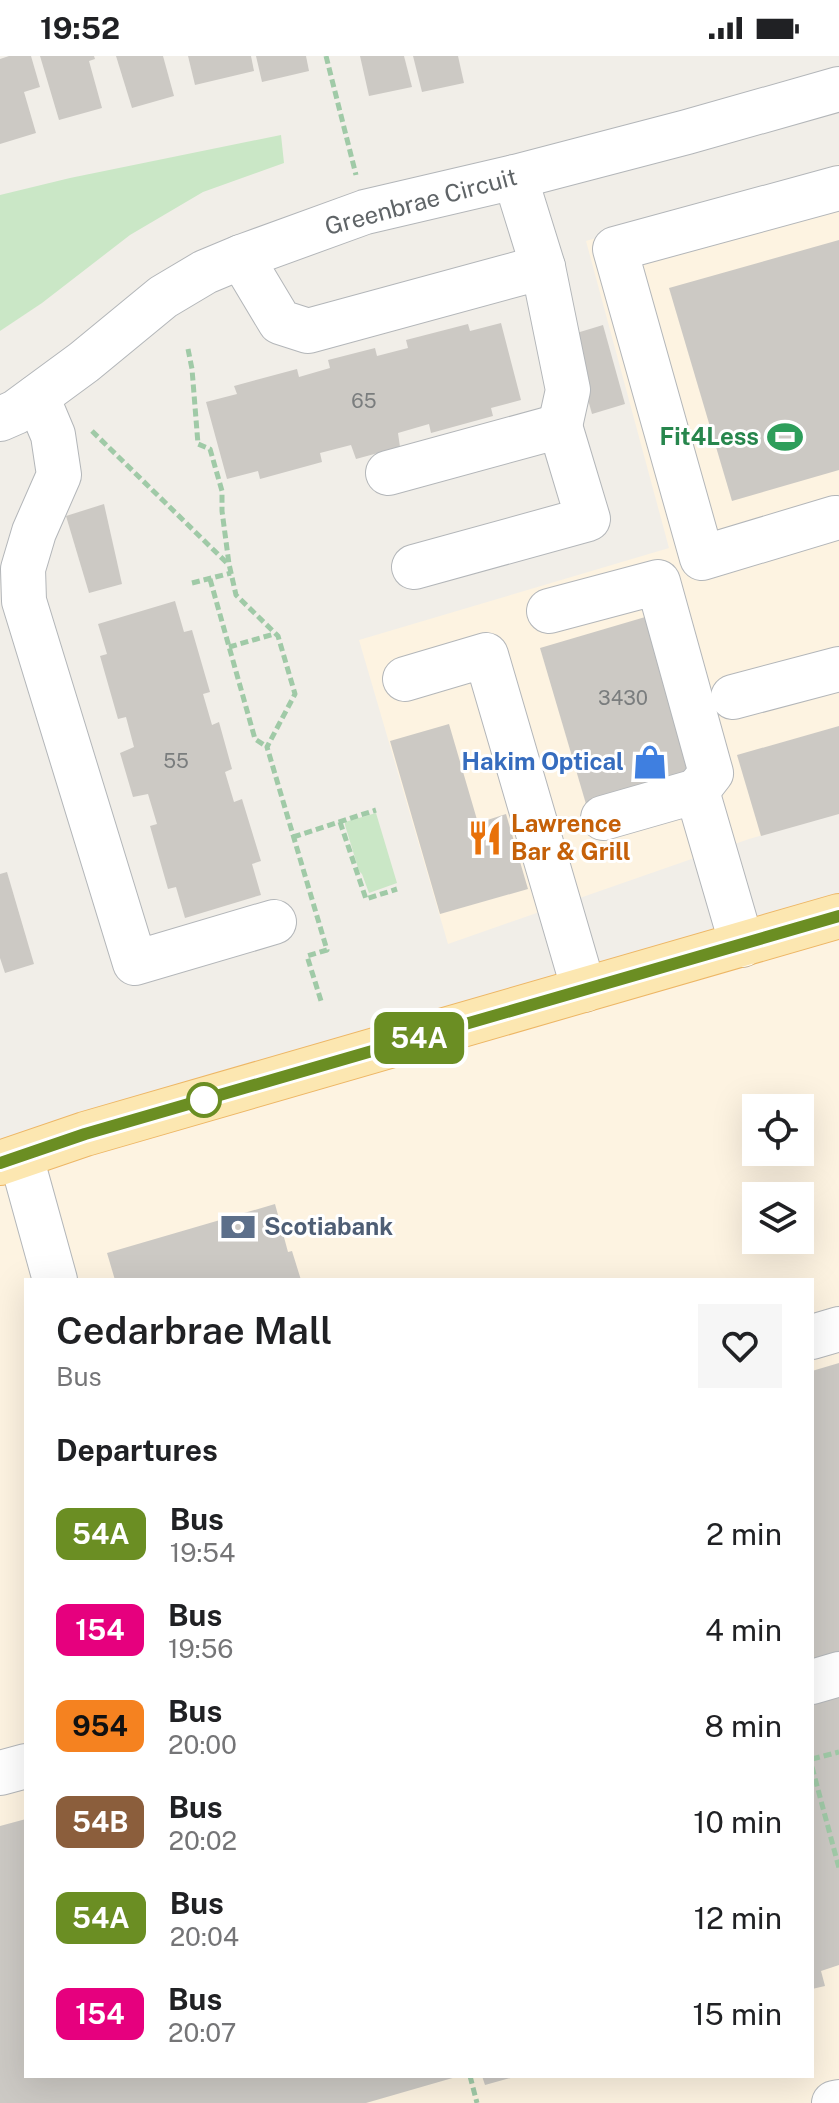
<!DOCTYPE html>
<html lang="en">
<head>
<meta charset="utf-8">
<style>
  :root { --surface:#fff; --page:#f6f6f6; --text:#202124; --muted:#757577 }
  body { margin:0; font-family:"Public Sans",sans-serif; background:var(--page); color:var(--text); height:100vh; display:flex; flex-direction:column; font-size:30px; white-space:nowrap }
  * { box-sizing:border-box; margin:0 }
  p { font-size:26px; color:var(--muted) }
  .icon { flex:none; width:44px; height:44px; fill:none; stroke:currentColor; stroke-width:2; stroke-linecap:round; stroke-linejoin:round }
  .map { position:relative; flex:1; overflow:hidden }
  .sheet { position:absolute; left:24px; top:1222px; width:790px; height:800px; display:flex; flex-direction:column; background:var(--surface); border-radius:0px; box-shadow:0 8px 32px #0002 }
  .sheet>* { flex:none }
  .badge { padding:0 16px; border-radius:12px; font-size:28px; line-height:52px }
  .buttons { position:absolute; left:742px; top:1038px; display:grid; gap:16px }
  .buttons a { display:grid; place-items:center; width:72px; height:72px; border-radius:0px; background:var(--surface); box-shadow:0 8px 32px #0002; font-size:40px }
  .map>.badge { position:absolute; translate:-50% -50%; box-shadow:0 0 0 4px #fff }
  h2 { padding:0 32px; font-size:30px; line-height:72px }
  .round { display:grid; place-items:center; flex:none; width:84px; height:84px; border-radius:0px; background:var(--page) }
  .headline { display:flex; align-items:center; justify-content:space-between; height:136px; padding:0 32px }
  h1 { font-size:38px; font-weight:600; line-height:60px }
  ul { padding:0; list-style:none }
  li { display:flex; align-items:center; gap:24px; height:96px; padding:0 32px }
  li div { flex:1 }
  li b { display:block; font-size:30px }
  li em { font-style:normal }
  li .badge { min-width:88px; font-weight:700; text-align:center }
  .status { display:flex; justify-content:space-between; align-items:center; height:56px; padding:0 40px; background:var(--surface); direction:ltr }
  .status svg { height:22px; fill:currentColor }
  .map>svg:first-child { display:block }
  .commercial { fill:#fdf3e1; fill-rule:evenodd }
  .green { fill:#cae7c6 }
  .building { fill:#ccc9c4 }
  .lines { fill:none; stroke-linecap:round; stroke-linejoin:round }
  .minor-casing { stroke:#b3b6b9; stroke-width:46 }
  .major-casing { stroke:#edb665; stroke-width:46 }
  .path { stroke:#a0caa7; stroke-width:5; stroke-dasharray:8 4; stroke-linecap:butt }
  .minor { stroke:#fff; stroke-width:44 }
  .major { stroke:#fce7b1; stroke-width:44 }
  .line-casing { stroke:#fff; stroke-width:18 }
  .line { stroke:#6b8e23; stroke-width:12 }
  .stop-dot { fill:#fff; stroke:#6b8e23; stroke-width:4 }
  .labels { text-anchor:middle; stroke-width:6; stroke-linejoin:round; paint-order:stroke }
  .number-label { font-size:20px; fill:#7a7d7e }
  .street-label { font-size:24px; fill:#5f6467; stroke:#fff }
  .leisure-label { font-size:24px; font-weight:bold; fill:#27864d; stroke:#fff; text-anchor:end }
  .shop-label { font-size:24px; font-weight:bold; fill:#366cbe; stroke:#fff; text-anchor:end }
  .food-label { font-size:24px; font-weight:bold; fill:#c56008; stroke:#fff; text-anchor:start }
  .service-label { font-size:24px; font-weight:bold; fill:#4e5e75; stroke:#fff; text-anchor:start }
</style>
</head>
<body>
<div class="status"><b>19:52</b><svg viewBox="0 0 49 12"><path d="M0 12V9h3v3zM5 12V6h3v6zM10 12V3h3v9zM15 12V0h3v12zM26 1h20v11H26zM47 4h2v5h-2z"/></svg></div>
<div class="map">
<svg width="839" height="2047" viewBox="0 0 839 2047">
  <rect width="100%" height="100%" fill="#f1eee8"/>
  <g class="commercial">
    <polygon points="839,108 839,757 749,783 448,888 359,584 669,492 586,185"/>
    <path d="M839 860V2046L834 2047H0V1107ZM756 1052H800V1096H756ZM756 1140H800V1184H756ZM26 1224H812V2020H26Z"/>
  </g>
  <g class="green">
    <polygon points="281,79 284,107 203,136 130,179 42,247 0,275 0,139 70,122"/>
    <polygon points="376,757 397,827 369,837 362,818 359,815 345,769 345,766"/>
  </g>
  <g class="building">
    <polygon points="9,0 31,0 40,31 24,36 36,77 0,88 0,3"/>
    <polygon points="40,0 94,0 95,3 89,5 102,52 59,64"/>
    <polygon points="116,0 163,0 174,40 132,52"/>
    <polygon points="188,0 251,0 254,15 195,29"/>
    <polygon points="256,0 306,0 309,15 262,26"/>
    <polygon points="360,0 404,0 412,31 369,40"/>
    <polygon points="413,0 458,0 464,27 422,36"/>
    <polygon points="839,184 839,414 732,445 669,232"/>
    <polygon points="501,267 521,344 491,352 493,360 431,377 429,368 398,377 400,391 356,403 351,389 320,397 322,406 260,423 258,415 227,423 206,346 237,338 234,330 297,313 299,321 330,312 328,304 375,292 377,300 408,292 406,284 468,268 470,275"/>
    <polygon points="603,269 625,348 592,358 570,279"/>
    <polygon points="104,448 122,528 89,537 66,460"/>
    <polygon points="175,545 184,576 192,574 210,636 203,638 212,669 219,666 232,713 225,716 234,746 242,743 261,805 252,808 261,839 185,862 176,831 168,833 150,770 157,768 148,738 133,741 120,697 134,691 126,661 118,663 100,600 107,598 98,568"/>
    <polygon points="652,559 697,715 586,748 540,592"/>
    <polygon points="449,668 478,767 506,758 528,833 440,858 390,685"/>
    <polygon points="839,670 839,758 761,780 737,699"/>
    <polygon points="7,816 34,908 5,917 0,902 0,818"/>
    <polygon points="275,1148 288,1196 292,1195 301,1224 115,1224 107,1197"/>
    <polygon points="839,1307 839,1909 821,1915 825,1930 812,1933 812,1315"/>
    <polygon points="26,1763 26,2020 456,2021 366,2047 0,2047 0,1770"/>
    <polygon points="482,2020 514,2020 514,2021 485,2029"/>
  </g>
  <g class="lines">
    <g class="minor-casing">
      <g id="minor">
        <polyline points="515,121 543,211 568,334 560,370"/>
        <polyline points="241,201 280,266 308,275 543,211"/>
        <polyline points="37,341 53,379 59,419 34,476 23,513 24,545 135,907 274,866"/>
        <polyline points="0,363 16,356 84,306 163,241 205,216 241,201 365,156 515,121 687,76 839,33"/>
        <polyline points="388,417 560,370 588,463 414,511"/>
        <polyline points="835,462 702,502 615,193 839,132"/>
        <polyline points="549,555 658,526 711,717 697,735"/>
        <polyline points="405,623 486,599 584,934"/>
        <polyline points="733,641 839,613"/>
        <polyline points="603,762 697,735 742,889"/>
        <polyline points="21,1101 55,1224"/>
        <polyline points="812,1281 839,1273"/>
        <polyline points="812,1626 839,1618"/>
        <polyline points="0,1717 26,1710"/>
        <polyline points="834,2047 839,2046"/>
      </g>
    </g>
    <g class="major-casing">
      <polyline id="major" points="0,1107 85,1078 839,860"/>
    </g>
    <g class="path">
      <polyline points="326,0 356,119"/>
      <polyline points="188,293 192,313 198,388 210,393 222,435 222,455 229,508 236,539 278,580 295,638 267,691 327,894 307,900 322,948"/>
      <polyline points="92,375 228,508"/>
      <polyline points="210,523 255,683 267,691"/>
      <polyline points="192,527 231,517"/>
      <polyline points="229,591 274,578"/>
      <polyline points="340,766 366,843 397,833"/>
      <polyline points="293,781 376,754"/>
      <polyline points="812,1703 839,1696"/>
      <polyline points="812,1711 839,1812"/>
      <polyline points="470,2020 477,2047"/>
    </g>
    <use href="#minor" class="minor"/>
    <use href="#major" class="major"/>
  </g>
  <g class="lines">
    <g class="line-casing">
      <polyline id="line" points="0,1107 85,1078 839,860"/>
    </g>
    <use href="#line" class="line"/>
  </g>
  <defs>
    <g id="stadium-bare" transform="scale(2.76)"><path d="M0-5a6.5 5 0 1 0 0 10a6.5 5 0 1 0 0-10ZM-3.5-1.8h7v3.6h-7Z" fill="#2e9e5b" stroke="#fff" stroke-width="2.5" paint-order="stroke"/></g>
    <g id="shop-bare" transform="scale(2.76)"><path d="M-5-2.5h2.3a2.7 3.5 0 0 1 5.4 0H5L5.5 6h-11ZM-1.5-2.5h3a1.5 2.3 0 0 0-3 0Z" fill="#3f7fe0" stroke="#fff" stroke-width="2.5" paint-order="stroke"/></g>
    <g id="restaurant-bare" transform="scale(2.76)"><path d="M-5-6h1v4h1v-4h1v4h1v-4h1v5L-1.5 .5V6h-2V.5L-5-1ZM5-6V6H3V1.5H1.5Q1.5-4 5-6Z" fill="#e8710a" stroke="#fff" stroke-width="2.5" paint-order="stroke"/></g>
    <g id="bank-bare" transform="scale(2.76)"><path d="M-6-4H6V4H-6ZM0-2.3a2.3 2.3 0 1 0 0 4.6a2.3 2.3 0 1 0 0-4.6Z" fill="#5c6f8a" stroke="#fff" stroke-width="2.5" paint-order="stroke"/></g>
  </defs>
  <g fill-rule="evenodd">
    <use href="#stadium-bare" x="785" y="381"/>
    <use href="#shop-bare" x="650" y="706"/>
    <use href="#restaurant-bare" x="485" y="782"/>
    <use href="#bank-bare" x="238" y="1171"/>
  </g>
  <circle class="stop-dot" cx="204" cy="1044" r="16"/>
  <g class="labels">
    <g class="number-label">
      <text x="364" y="352">65</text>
      <text x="623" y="649">3430</text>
      <text x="176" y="712">55</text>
    </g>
    <g class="street-label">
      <text transform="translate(421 146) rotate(-15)" y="8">Greenbrae Circuit</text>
    </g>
    <g class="leisure-label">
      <text x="759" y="389">Fit4Less</text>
    </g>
    <g class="shop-label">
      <text x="624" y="714">Hakim Optical</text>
    </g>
    <g class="food-label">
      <text x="511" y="776">Lawrence<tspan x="511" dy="28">Bar &amp; Grill</tspan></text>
    </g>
    <g class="service-label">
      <text x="264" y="1179">Scotiabank</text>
    </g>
  </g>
</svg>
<div class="buttons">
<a><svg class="icon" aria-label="locate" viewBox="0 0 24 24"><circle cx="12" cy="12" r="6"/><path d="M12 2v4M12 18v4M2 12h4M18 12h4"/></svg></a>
<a><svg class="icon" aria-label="layers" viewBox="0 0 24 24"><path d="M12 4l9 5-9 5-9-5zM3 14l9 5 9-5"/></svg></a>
</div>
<b class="badge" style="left:419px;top:982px;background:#6b8e23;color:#fff">54A</b>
<section class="sheet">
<div class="headline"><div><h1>Cedarbrae Mall</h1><p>Bus</p></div><a class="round"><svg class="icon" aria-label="heart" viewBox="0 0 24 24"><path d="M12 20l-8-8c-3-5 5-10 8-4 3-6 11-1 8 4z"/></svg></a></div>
<h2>Departures</h2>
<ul>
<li><span class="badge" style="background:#6b8e23;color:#fff">54A</span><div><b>Bus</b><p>19:54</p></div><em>2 min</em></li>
<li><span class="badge" style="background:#e6007e;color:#fff">154</span><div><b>Bus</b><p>19:56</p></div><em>4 min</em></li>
<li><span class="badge" style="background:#f58220;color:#111">954</span><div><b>Bus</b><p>20:00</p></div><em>8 min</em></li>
<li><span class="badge" style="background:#8b5e3c;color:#fff">54B</span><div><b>Bus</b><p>20:02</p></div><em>10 min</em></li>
<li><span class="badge" style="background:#6b8e23;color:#fff">54A</span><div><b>Bus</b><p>20:04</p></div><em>12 min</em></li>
<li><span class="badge" style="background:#e6007e;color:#fff">154</span><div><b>Bus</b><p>20:07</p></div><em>15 min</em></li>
</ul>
</section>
</div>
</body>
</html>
